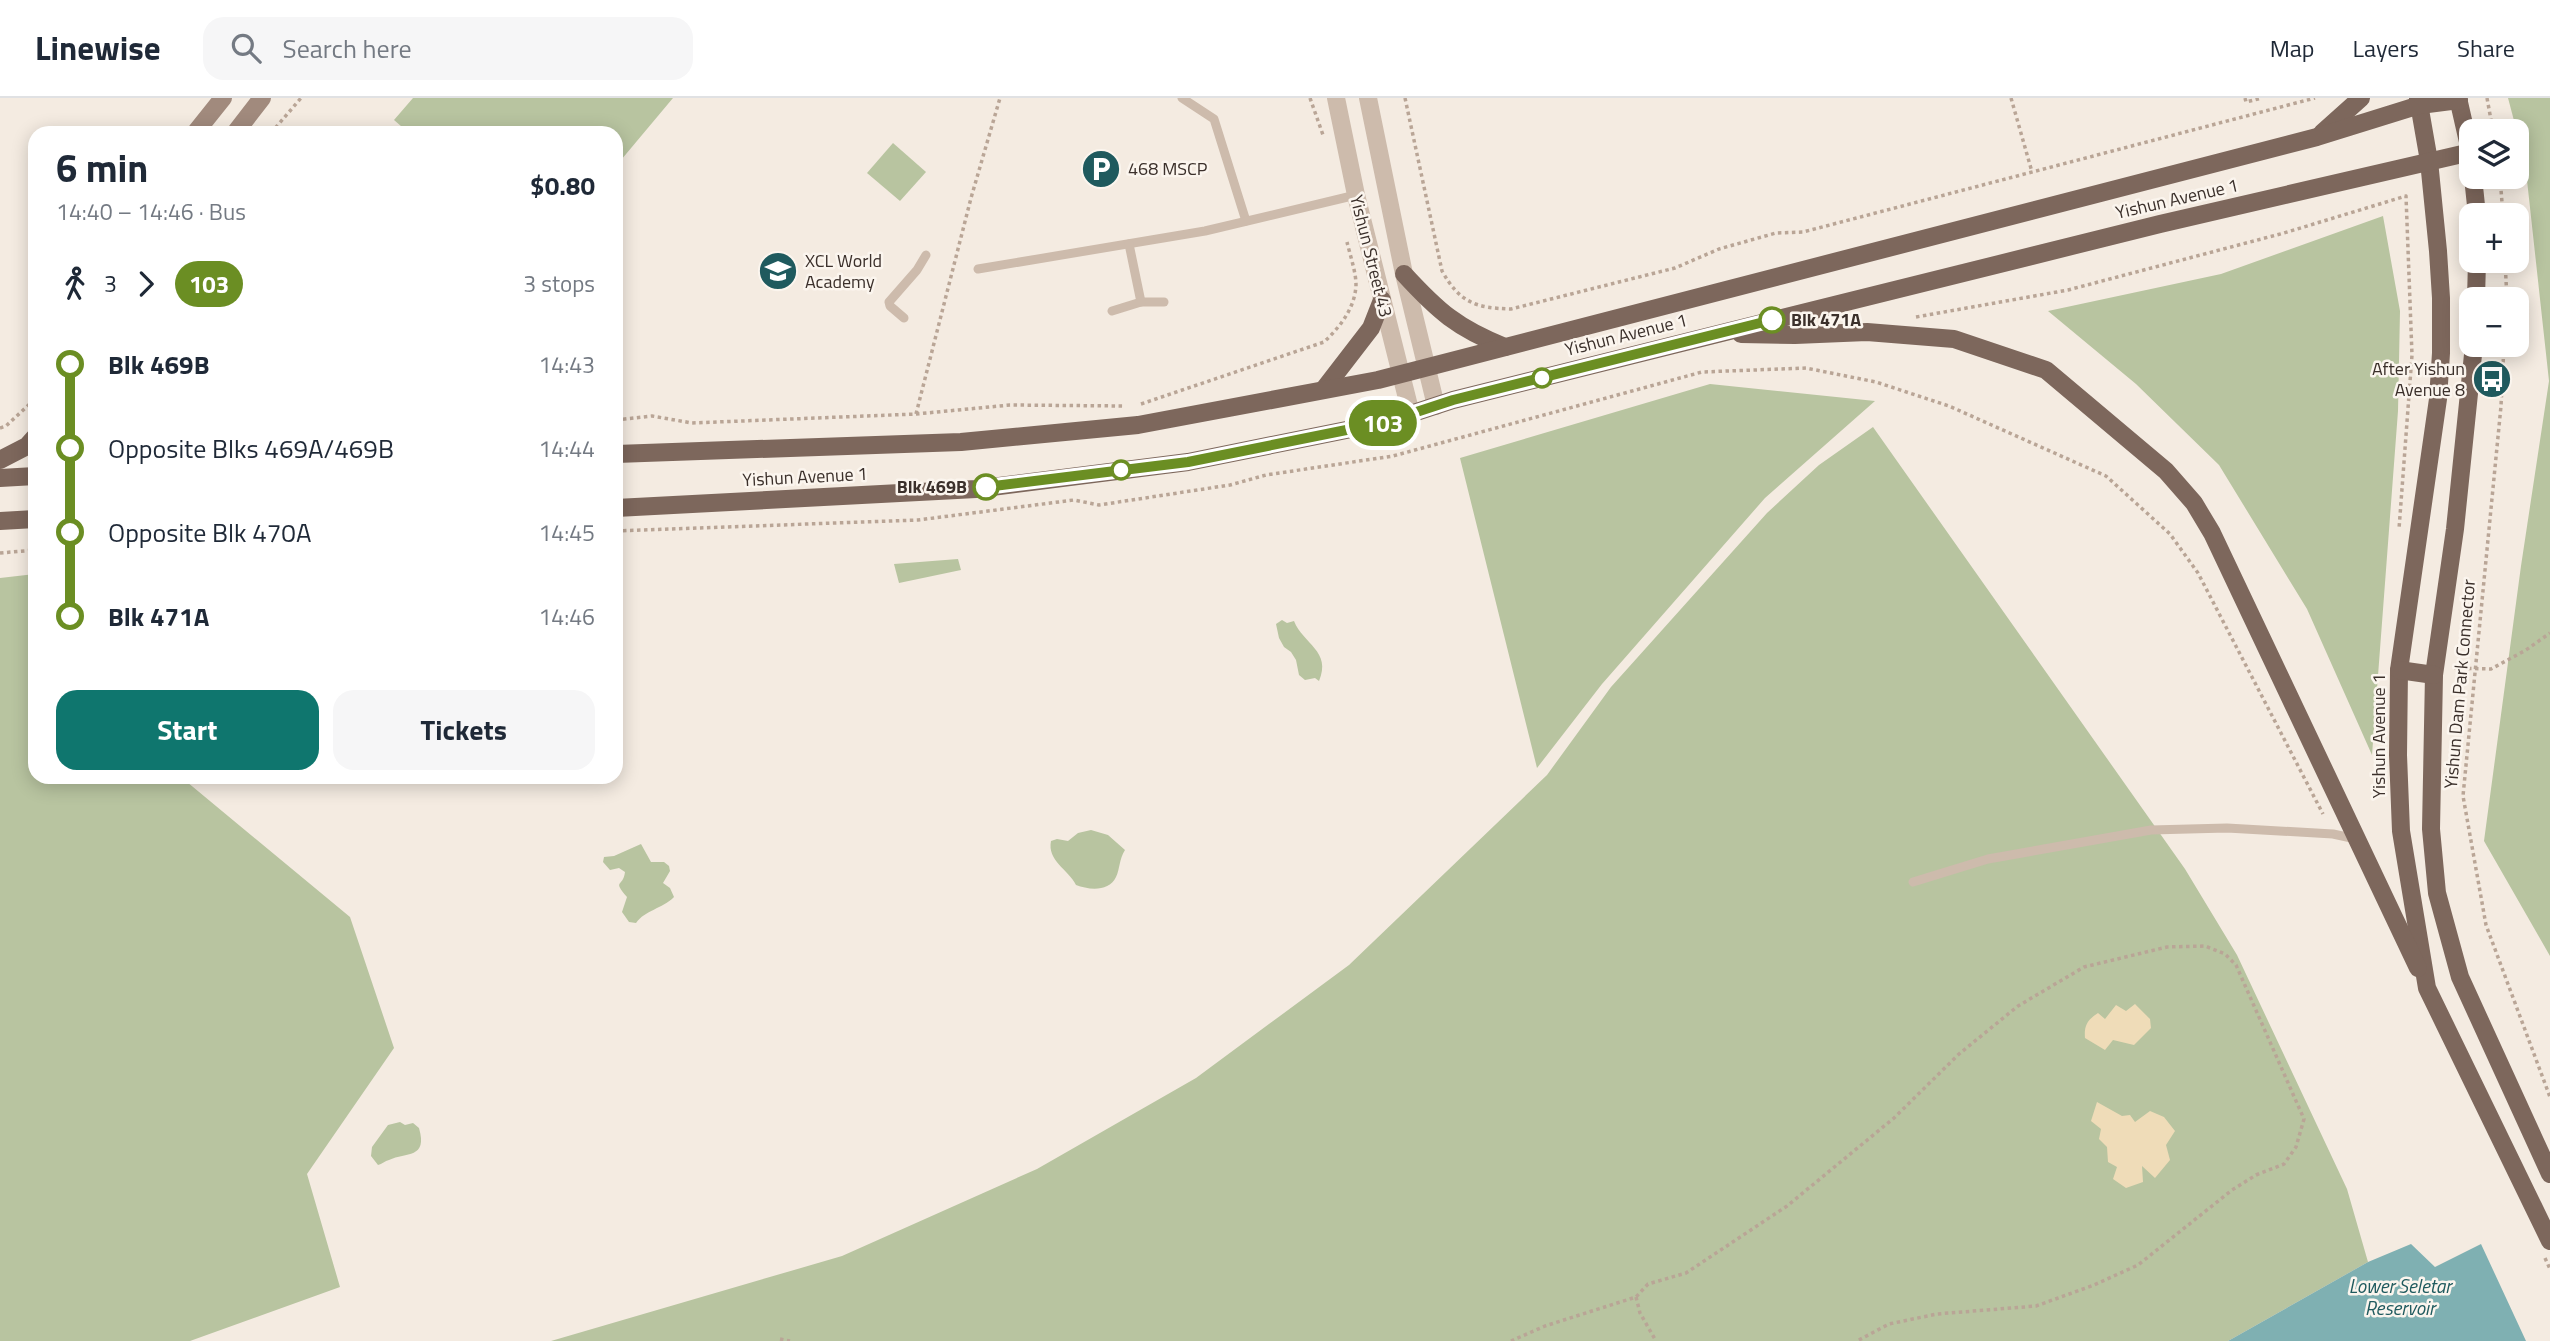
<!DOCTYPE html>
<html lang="en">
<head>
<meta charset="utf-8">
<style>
  :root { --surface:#fff; --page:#f6f6f7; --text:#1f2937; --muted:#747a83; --line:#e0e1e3; --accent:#0f766e }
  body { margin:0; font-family:"Titillium Web",sans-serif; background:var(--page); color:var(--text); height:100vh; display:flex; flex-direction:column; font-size:26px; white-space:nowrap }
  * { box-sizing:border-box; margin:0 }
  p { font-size:23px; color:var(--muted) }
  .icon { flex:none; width:38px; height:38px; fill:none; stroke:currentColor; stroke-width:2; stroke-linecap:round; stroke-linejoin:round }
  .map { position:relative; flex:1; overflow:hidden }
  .panel { position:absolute; left:28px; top:28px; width:595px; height:658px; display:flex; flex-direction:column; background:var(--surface); border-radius:21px; box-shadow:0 4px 18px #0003 }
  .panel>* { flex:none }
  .badge { padding:0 14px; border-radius:23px; font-size:24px; line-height:46px }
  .buttons { position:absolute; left:2459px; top:21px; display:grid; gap:14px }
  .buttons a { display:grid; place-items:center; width:70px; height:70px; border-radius:14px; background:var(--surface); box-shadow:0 4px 18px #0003; font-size:35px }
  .map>.badge { position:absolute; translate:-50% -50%; box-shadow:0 0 0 4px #fff }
  .legs { display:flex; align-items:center; gap:10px; height:77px; padding:0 28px; font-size:23px }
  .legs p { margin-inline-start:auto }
  .head { display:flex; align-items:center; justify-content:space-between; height:119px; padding:0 28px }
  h1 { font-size:38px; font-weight:700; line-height:52px }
  .cta { display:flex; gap:14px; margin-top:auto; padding:14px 28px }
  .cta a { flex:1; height:80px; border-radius:21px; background:var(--accent); color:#fff; font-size:28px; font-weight:700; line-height:80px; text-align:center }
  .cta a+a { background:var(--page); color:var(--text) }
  ul { padding:0 28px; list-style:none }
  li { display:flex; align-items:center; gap:24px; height:84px; font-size:26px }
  li i { display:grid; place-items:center; width:10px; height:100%; margin:0 9px; background:currentColor }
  li i::after { content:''; width:18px; height:18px; margin:-9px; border:5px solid; border-radius:50%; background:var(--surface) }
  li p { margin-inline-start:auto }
  li:first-child i { background:linear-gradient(#0000 50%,currentColor 0) }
  li:last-child i { background:linear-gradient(currentColor 50%,#0000 0) }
  header { display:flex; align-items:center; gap:42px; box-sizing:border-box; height:98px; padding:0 35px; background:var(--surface); border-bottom:2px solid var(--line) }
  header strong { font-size:33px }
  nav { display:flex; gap:38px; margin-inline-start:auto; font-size:24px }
  .search { width:490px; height:63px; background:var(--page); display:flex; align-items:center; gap:18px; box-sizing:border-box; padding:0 24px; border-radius:21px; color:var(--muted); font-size:26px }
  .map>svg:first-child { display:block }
  .green { fill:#b8c4a0 }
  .sand { fill:#efdcb8 }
  .water { fill:#7fb0b2 }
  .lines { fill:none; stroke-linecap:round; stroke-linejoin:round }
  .path { stroke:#b9a596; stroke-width:3.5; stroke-dasharray:3.5 3.5; stroke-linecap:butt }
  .lane { stroke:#cdbbac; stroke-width:9 }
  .street { stroke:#cdbbac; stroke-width:18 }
  .secondary { stroke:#a18a7d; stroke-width:18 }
  .primary { stroke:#7d675c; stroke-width:18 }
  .line-1-casing { stroke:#fff; stroke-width:16 }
  .line-1 { stroke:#6b8e23; stroke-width:10 }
  .stop-1-dot { fill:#fff; stroke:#6b8e23; stroke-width:3.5 }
  .labels { text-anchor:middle; stroke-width:5; stroke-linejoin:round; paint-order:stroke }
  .poi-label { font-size:18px; fill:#3b302b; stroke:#fbf5ee; text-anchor:start }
  .street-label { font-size:18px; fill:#3b302b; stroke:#fbf5ee }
  .stop-label { font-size:18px; font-weight:bold; fill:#3b302b; stroke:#fbf5ee; text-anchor:start }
  .water-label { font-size:19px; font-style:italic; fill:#1f5a5e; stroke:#fbf5ee }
</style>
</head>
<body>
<header>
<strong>Linewise</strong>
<div class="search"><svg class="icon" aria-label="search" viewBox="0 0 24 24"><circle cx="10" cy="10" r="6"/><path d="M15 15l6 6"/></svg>Search here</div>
<nav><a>Map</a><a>Layers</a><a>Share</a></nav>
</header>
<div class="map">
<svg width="2550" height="1243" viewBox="0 0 2550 1243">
  <rect width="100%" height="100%" fill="#f4ebe1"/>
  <g class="green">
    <polygon points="413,0 673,0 616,68 616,35 409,35 394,22"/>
    <polygon points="2508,0 2550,0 2550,858 2484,743 2521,468 2549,283 2525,64"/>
    <polygon points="893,45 926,74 900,103 867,75"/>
    <polygon points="2383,118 2400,213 2398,313 2372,657 2307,511 2219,367 2136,286 2048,213 2221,176"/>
    <polygon points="1710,286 1875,303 1765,400 1602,586 1537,670 1460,360"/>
    <polygon points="1873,329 2185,771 2237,857 2347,1091 2368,1164 2228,1243 551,1243 842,1158 1037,1071 1196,980 1349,867 1547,677 1611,589 1767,415 1819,367"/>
    <polygon points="958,461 961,472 899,485 894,466"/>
    <polygon points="35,476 35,679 181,679 350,819 394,950 307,1076 340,1189 190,1243 0,1243 0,480"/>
    <path d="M1282 522 1287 525 1294 523C1303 546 1332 553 1319 583L1315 580 1305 582 1299 577 1296 562 1291 554 1284 549 1279 540 1276 526Z"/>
    <path d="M1091 732 1108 737 1125 752C1119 761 1120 771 1116 779 1109 794 1089 792 1076 787 1068 771 1047 763 1051 743L1057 741 1068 743 1078 735Z"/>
    <path d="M641 746 651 764H664L669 768 670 773 663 785 670 790 674 799C662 811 645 812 636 825L629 824 622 814 627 799C612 781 623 790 625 774L619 770 610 772 603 764 604 759 614 758Z"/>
    <path d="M400 1024 405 1027 413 1025 419 1030C428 1061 406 1054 389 1062 385 1063 382 1066 378 1067L371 1058 372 1049 388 1027Z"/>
  </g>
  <g class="sand">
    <path d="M2135 906 2150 921 2151 930 2134 947 2113 942 2105 952 2085 940C2084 928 2087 922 2098 915L2105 921 2116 907 2126 913Z"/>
    <polygon points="2097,1004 2122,1018 2130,1017 2135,1024 2150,1013 2164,1019 2175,1033 2166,1047 2170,1062 2155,1080 2142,1068 2143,1084 2126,1090 2113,1081 2117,1069 2108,1064 2107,1049 2099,1041 2101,1031 2091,1023"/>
  </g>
  <polygon class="water" points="2411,1146 2435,1169 2481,1146 2526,1243 2228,1243 2368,1164"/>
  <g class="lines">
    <g class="path">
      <polyline points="1310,0 1323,37"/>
      <path d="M1405 0 1442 173C1460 205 1476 210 1511 211L1675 170 1719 151 1776 135 1803 134 2315 0"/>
      <polyline points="2011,0 2032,74"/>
      <polyline points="2245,0 2246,4 2262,0"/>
      <polyline points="2487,0 2493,33"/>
      <polyline points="271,35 301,0"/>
      <polyline points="2500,79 2503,117"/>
      <polyline points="2505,163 2507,201"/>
      <polyline points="1916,219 2068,192 2284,135 2406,98 2412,257 2399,431"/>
      <polyline points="2504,247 2501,308 2463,698 2486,827 2550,999"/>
      <path d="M1141 306 1324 244C1340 229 1355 210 1356 187 1356 174 1350 157 1347 144"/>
      <polyline points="916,316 971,100 1000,0"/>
      <polyline points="616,322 652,318 692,325 916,316 1010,307 1124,308"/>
      <polyline points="0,330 6,328 35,301"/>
      <polyline points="616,433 918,422 1074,402 1099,407 1230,387 1266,377 1393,358 1702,274 1806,270 1876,284 1949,308 2106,378 2170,436 2198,475 2323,716"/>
      <polyline points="0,455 35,452"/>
      <polyline points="2454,570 2491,571 2526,552 2550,535"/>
      <polyline points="2545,1160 2550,1171"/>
      <polyline points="1636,1199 1640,1215 1656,1243"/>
      <polyline points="780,1241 790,1243"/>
      <polyline points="1511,1243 1545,1228 1636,1199 1648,1186 1686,1175 1787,1108 1894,1020 1959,956 2018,908 2084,869 2167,849 2205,848 2225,856 2236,867 2304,1021 2296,1049 2284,1066 2256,1077 2232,1092 2138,1167 2094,1187 2036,1208 1937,1216 1889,1226 1857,1243"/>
    </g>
    <g class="lane">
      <polyline points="1182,0 1214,21 1246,123"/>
      <polyline points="978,171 1205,133 1356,97"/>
      <polyline points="1141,204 1164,204"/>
      <polyline points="1112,213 1141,204 1129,146"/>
      <polyline points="904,220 890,208 889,204 917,172 926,157"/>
      <polyline points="1913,784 1988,761 2151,732 2227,730 2333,736 2356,741"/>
    </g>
    <g class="street">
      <polyline points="1336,0 1356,97 1411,316"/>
      <polyline points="1368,0 1404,176 1436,308"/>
    </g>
    <g class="secondary">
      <polyline points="195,35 223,0"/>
      <polyline points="235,35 262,0"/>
    </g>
    <g class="primary">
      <polyline points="2418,0 2429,63 2438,153 2441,200 2441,255 2438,301 2399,572 2398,657 2401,733 2427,890 2550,1143"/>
      <polyline points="2458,0 2471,57"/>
      <polyline points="2322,35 2361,0"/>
      <polyline points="2473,79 2477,117"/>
      <path d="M1404 176C1438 213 1457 230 1505 249"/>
      <polyline points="2476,201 2477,163"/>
      <polyline points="1741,236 1795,237 1867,234 1954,241 2046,272 2166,373 2194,405 2212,435 2418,870"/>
      <polyline points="2474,247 2455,431 2434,577 2431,731 2437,795 2460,879 2550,1076"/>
      <polyline points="1324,291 1371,230 1382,202"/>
      <polyline points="616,356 961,344 1138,327 1378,282 2317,39 2420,7 2459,2"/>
      <polyline points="0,362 27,348 35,339"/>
      <polyline points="0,380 35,378"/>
      <polyline points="616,410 976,391 1188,364 1386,324 1453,302 2160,126 2471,54"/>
      <polyline points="0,423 35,421"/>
      <polyline points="2399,572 2434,577"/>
    </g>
  </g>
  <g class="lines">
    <g class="line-1-casing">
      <polyline id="line-1" points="986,389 1188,364 1386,324 1453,302 1772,222"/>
    </g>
    <use href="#line-1" class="line-1"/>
  </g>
  <defs>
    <g id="parking-disc" transform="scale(2.0125)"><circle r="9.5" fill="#1f5a5e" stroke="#fbf5ee"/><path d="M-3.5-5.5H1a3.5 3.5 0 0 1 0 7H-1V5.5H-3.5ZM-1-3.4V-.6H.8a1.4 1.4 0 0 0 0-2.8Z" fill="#fff"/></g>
    <g id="school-disc" transform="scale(2.0125)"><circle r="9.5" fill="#1f5a5e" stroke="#fbf5ee"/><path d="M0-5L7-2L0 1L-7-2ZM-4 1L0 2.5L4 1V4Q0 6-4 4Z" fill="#fff"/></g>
    <g id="bus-disc" transform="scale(2.0125)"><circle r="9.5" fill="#1f5a5e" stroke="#fbf5ee"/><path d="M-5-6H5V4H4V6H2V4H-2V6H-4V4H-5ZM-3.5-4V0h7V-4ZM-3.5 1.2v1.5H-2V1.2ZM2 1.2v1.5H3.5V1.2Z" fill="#fff"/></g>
  </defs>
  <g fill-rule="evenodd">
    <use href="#parking-disc" x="1101" y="71"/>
    <use href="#school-disc" x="778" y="173"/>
    <use href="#bus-disc" x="2492" y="281"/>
  </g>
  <g class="stop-1-dot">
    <circle cx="1772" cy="222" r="12"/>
    <circle cx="1542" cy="280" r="9"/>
    <circle cx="1121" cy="372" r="9"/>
    <circle cx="986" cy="389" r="12"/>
  </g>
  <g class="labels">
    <g class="poi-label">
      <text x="1128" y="77">468 MSCP</text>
      <text x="805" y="169">XCL World<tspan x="805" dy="21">Academy</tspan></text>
      <text x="2465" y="277" text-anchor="end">After Yishun<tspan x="2465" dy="21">Avenue 8</tspan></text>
    </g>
    <g class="street-label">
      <text transform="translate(2177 101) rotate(-13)" y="6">Yishun Avenue 1</text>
      <text transform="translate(1371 158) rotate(76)" y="6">Yishun Street 43</text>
      <text transform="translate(1626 237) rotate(-14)" y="6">Yishun Avenue 1</text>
      <text transform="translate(805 379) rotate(-3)" y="6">Yishun Avenue 1</text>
      <text transform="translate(2460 586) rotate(-85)" y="6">Yishun Dam Park Connector</text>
      <text transform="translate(2379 638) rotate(-90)" y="6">Yishun Avenue 1</text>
    </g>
    <g class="stop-label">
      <text x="1791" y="228">Blk 471A</text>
      <text x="967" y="395" text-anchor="end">Blk 469B</text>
    </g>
    <g class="water-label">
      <text x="2400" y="1195">Lower Seletar<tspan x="2400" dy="22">Reservoir</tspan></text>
    </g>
  </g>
</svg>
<div class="buttons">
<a><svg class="icon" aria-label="layers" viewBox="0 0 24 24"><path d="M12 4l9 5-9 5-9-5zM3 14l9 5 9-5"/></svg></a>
<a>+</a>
<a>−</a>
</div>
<b class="badge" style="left:1383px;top:325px;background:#6b8e23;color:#fff">103</b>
<section class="panel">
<div class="head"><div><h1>6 min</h1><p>14:40 – 14:46 · Bus</p></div><b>$0.80</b></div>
<div class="legs"><svg class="icon" aria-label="walk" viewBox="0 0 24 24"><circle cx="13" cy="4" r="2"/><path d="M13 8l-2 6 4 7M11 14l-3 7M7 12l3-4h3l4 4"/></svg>3<svg class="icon" aria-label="forward" viewBox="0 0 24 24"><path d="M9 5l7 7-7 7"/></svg><b class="badge" style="background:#6b8e23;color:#fff">103</b><p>3 stops</p></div>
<ul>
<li><i style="color:#6b8e23"></i><b>Blk 469B</b><p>14:43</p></li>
<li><i style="color:#6b8e23"></i><span>Opposite Blks 469A/469B</span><p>14:44</p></li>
<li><i style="color:#6b8e23"></i><span>Opposite Blk 470A</span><p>14:45</p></li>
<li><i style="color:#6b8e23"></i><b>Blk 471A</b><p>14:46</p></li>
</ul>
<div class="cta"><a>Start</a><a>Tickets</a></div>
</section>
</div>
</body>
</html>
